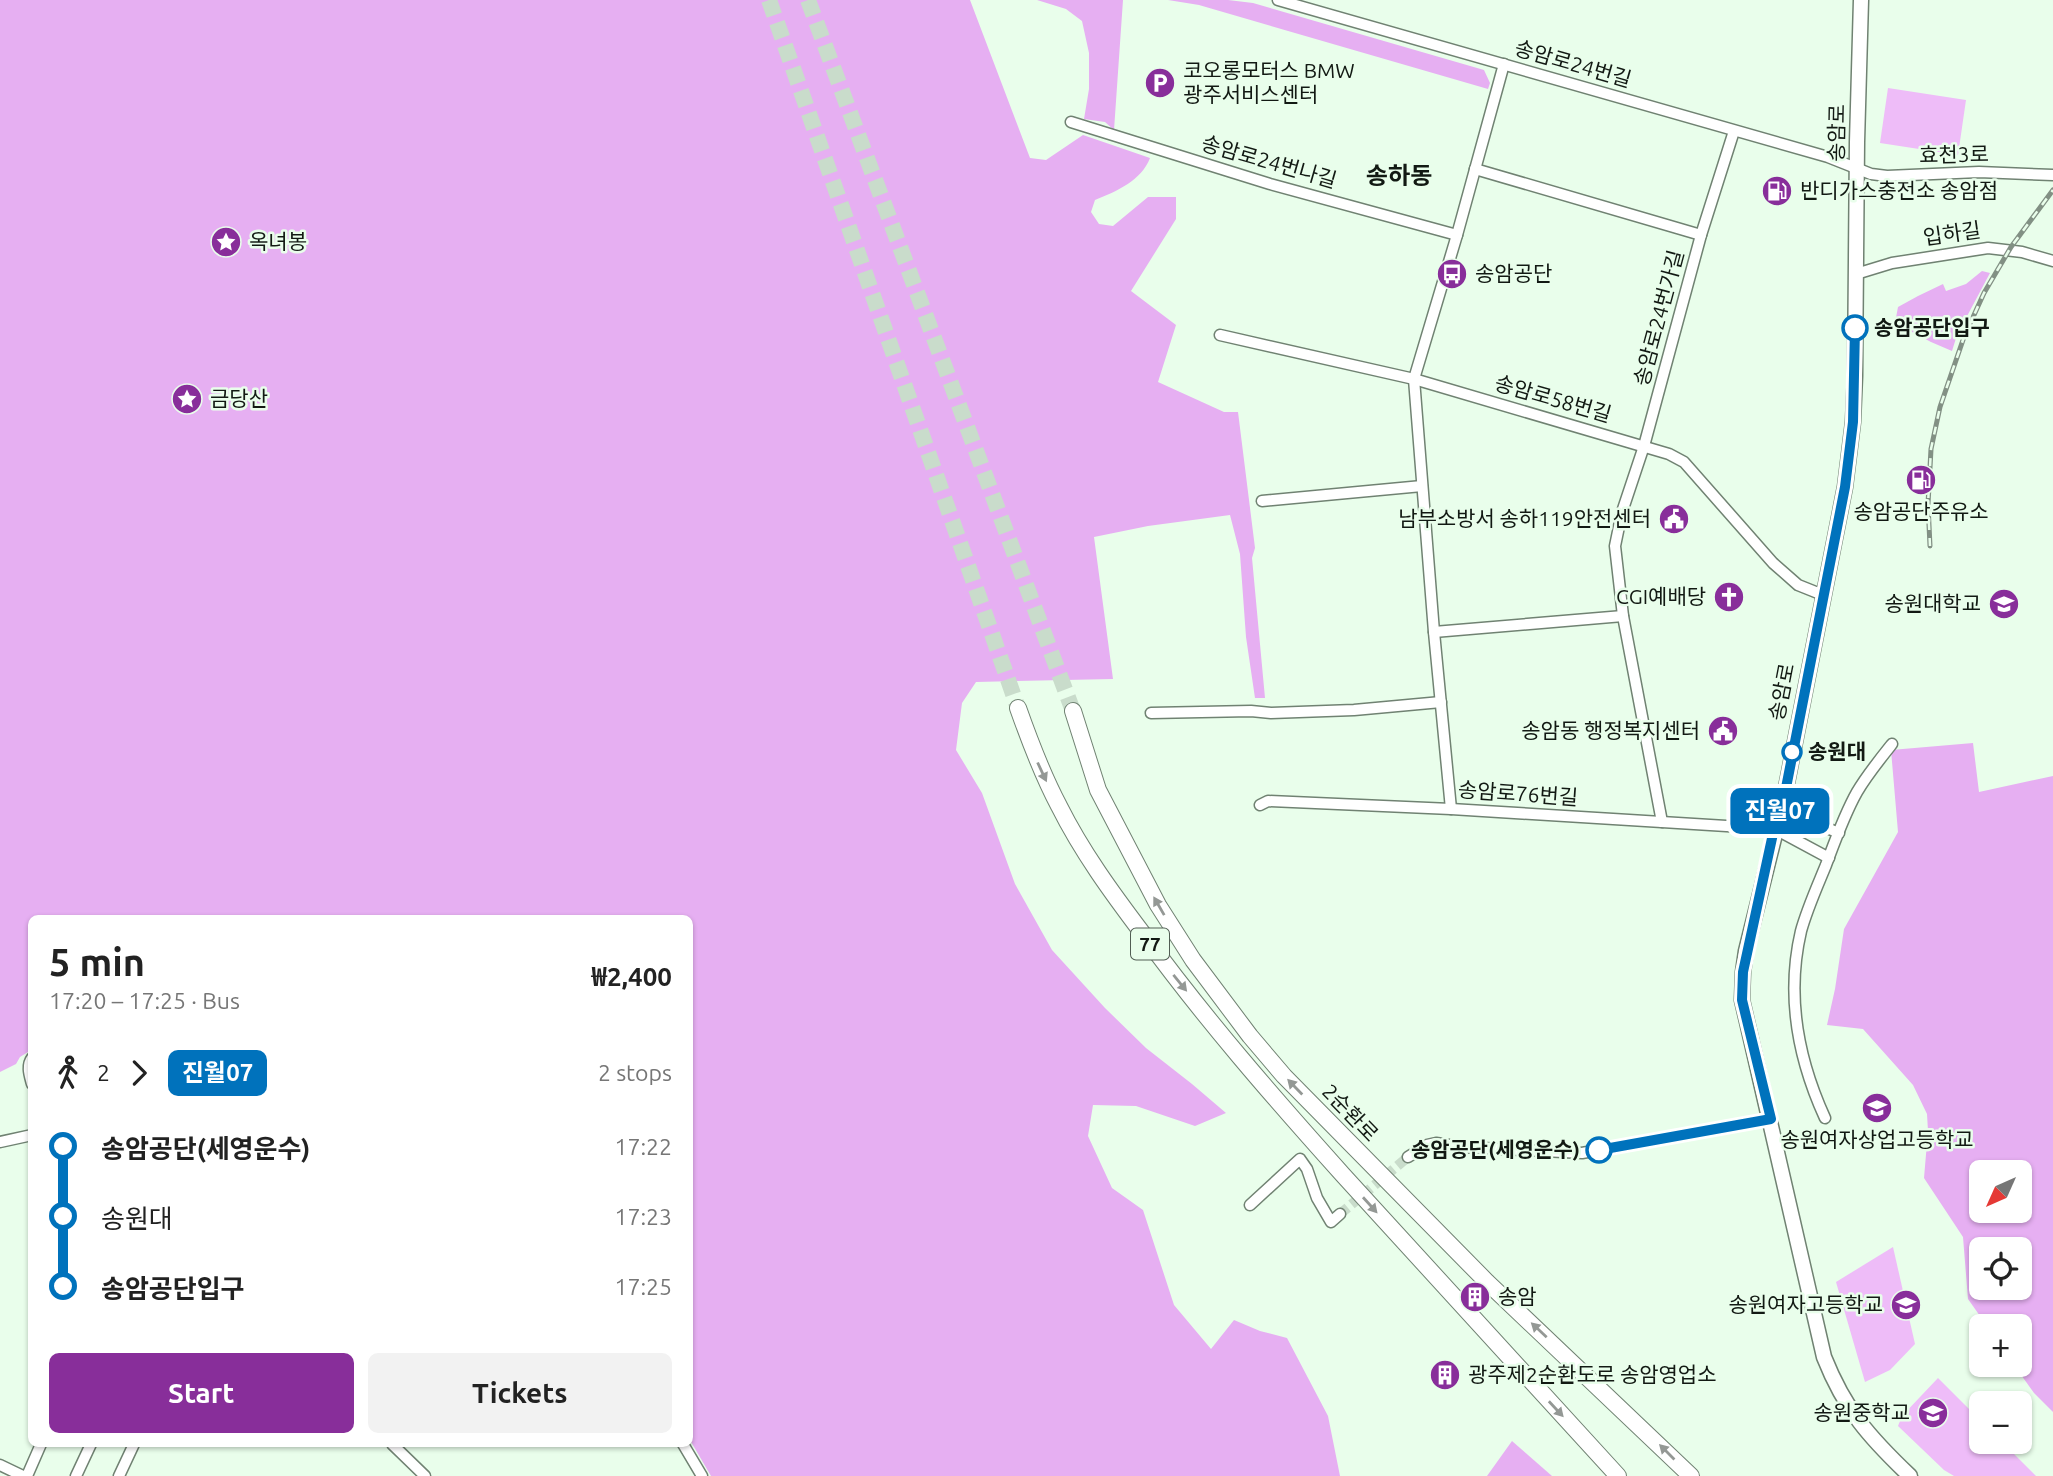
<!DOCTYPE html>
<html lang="en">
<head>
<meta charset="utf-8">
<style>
  :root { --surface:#fff; --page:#f2f2f2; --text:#222; --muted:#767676; --accent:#882e9a }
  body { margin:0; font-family:Ubuntu,"Noto Sans KR",sans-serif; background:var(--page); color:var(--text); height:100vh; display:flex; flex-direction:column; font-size:26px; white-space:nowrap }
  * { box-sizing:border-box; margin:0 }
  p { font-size:23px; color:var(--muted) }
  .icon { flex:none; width:38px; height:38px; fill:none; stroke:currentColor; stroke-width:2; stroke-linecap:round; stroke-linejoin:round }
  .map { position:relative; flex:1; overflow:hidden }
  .drawer { position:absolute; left:28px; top:915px; width:665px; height:532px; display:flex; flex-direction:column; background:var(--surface); border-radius:10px; box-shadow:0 2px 5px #0004 }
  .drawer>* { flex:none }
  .badge { padding:0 14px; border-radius:10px; font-size:24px; line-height:46px }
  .needle { width:46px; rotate:225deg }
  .tools { position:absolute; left:1969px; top:1160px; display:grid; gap:14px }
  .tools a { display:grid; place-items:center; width:63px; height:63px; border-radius:10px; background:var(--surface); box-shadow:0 2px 5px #0004; font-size:35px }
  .map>.badge { position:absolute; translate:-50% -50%; box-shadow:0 0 0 4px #fff }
  .legs { display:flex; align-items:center; gap:10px; height:77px; padding:0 21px; font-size:23px }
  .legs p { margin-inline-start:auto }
  .summary { display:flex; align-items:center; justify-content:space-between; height:119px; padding:0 21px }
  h1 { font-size:38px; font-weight:700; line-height:52px }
  .button { display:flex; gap:14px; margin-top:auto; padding:14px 21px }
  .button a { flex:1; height:80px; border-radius:10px; background:var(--accent); color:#fff; font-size:28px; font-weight:700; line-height:80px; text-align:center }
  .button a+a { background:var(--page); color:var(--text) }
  ul { padding:0 21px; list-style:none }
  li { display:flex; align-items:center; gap:24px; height:70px; font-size:26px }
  li i { display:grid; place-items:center; width:10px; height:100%; margin:0 9px; background:currentColor }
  li i::after { content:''; width:18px; height:18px; margin:-9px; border:5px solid; border-radius:50%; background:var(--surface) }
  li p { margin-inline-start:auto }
  li:first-child i { background:linear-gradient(#0000 50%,currentColor 0) }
  li:last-child i { background:linear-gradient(currentColor 50%,#0000 0) }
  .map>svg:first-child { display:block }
  .green { fill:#eebcf8 }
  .forest { fill:#e6aff2; fill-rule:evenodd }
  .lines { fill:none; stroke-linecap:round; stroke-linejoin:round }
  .minor-tunnel { stroke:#c9dccb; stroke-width:10; stroke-dasharray:10 5; stroke-linecap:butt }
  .highway-tunnel { stroke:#c9dccb; stroke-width:16; stroke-dasharray:16 8; stroke-linecap:butt }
  .minor-casing { stroke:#708272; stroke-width:13 }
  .major-casing { stroke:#708272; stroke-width:17 }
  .highway-casing { stroke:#708272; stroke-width:18 }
  .minor { stroke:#fff; stroke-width:10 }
  .major { stroke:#fff; stroke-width:14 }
  .highway { stroke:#fff; stroke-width:16 }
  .rail-casing { stroke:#829084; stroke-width:5 }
  .rail { stroke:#e9feeb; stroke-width:2.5; stroke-dasharray:8; stroke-linecap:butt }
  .oneway { fill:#949895 }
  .line-1-casing { stroke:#fff; stroke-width:16 }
  .line-1 { stroke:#0072bc; stroke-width:10 }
  .stop-1-dot { fill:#fff; stroke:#0072bc; stroke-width:3.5 }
  .labels { text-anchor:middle; stroke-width:5; stroke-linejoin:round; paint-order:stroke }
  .shield { fill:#e9feeb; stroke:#525e54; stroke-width:2 }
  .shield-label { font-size:19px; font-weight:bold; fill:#121913 }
  .street-label { font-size:21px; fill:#121913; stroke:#e9feeb }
  .poi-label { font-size:21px; fill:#121913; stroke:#e9feeb; text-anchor:start }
  .stop-label { font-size:21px; font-weight:bold; fill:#121913; stroke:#e9feeb; text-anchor:start }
  .quarter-label { font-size:24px; font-weight:bold; fill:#121913; stroke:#e9feeb }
</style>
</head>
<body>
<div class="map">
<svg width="2053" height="1476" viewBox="0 0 2053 1476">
  <rect width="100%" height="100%" fill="#e9feeb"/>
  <g class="green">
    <polygon points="1888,88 1966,100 1958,155 1880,143"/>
    <polygon points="1893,1247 1915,1344 1890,1370 1865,1382 1836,1282"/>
    <polygon points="1938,1378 1981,1421 1981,1442 2002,1442 2036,1476 1954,1476 1944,1470 1898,1426 1902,1416"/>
  </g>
  <g class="forest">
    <path d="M0 0H970L1030 158 1046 160 1083 135 1150 158C1141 181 1117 191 1095 200L1091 212 1099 224 1113 226 1148 197H1176V219L1131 291 1176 325 1158 382 1224 412H1238L1255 548 1252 558 1265 698H1255L1246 637 1240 554 1230 515 1148 526 1094 537 1113 679 976 682 962 703 956 750 982 793 1015 884 1052 950 1105 1008 1146 1048 1192 1084 1226 1113 1195 1126 1136 1106 1093 1105 1088 1136 1112 1188 1143 1210 1174 1305 1211 1349 1234 1320 1260 1331 1287 1338 1328 1416 1340 1476H711L690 1440V919H32L31 1050 20 1057 16 1064 0 1072Z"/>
    <polygon points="1037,0 1123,0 1114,130 1105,122 1084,119 1089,89 1089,53 1082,21 1066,9"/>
    <polygon points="1168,0 1228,0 1253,3 1484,70 1490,83 1488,89 1199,5"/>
    <polygon points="1982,271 1990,273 1957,335 1952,351 1931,342 1895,323 1898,307 1918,296 1943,284 1946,291 1966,284"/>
    <path d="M1973 743 1979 792 2053 776V1412L2034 1393 2014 1365H2020V1326H1987L1968 1299 1963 1237 1924 1178 1928 1131 1927 1114 1913 1085 1863 1029 1827 1025 1835 989 1844 929 1898 832 1891 750ZM1981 1172H2020V1211H1981ZM1981 1250H2020V1288H1981Z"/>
    <polygon points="1512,1441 1552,1476 1487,1476"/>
  </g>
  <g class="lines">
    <polyline class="minor-tunnel" points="1340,1214 1408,1157"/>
    <g class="highway-tunnel">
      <polyline points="769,0 1018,708"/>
      <polyline points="808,0 1073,711"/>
    </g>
    <g class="minor-casing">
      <g id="minor">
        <polyline points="1278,0 1828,157 1871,174 1887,176 1979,172 2053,175"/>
        <polyline points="1071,122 1270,184 1457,235"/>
        <polyline points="1475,169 1701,235"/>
        <polyline points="1856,274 1892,263 1988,248 2022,252 2053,261"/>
        <polyline points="1220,335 1414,379 1669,454 1684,462 1773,563 1798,585 1823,595"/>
        <polyline points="1262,501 1422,486"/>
        <polyline points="1434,632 1623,616"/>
        <polyline points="1151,713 1251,711 1271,713 1354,710 1441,702"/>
        <polyline points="1260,805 1268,801 1451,809 1775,829 1805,819 1839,833"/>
        <polyline points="1451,809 1434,632 1414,379 1457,235 1504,64"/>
        <polyline points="1662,822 1623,616 1615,546 1622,512 1644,446 1701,235 1734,131"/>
        <polyline points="1775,829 1829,858"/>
        <path d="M32 1058C26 1066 30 1076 32 1084"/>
        <path d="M1825 1118C1798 1059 1786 995 1801 931 1807 909 1817 887 1826 865 1835 841 1844 815 1857 792 1867 775 1880 759 1892 744"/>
        <polyline points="0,1142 32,1135"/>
        <polyline points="1408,1157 1427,1145 1436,1143 1463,1147 1582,1153 1771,1119"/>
        <polyline points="1250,1205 1300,1159 1307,1169 1317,1198 1331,1222 1340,1214"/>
        <polyline points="392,1444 425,1476"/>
        <polyline points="683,1444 702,1476"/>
        <polyline points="0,1465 23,1476"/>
        <polyline points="27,1476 41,1444"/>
        <polyline points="76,1476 91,1444"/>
        <polyline points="119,1476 134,1444"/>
      </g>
    </g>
    <g class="major-casing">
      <path id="major" d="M1861 0 1857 142 1855 376 1853 422 1845 487 1784 798 1746 951 1743 972 1742 1000 1824 1357C1845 1410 1869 1437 1910 1476"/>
    </g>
    <g class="highway-casing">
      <g id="highway">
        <path d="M1018 708C1030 742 1042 774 1059 806 1082 852 1112 893 1143 934 1205 1019 1273 1097 1343 1175 1434 1276 1526 1376 1618 1476"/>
        <polyline points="1073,711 1098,790 1158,905 1193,960 1250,1036 1284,1076 1487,1282 1691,1476"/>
      </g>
    </g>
    <use href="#minor" class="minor"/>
    <use href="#major" class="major"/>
    <use href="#highway" class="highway"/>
    <g class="rail-casing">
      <polyline id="rail" points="1930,546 1928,504 1931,449 1940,407 1964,337 1984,293 2011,247 2053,190"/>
    </g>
    <use href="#rail" class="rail"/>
  </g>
  <defs><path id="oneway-solid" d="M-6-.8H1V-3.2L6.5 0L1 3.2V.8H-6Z" transform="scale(1.75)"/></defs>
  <g class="oneway">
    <use href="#oneway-solid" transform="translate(1042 772) rotate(65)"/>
    <use href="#oneway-solid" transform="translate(1159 906) rotate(-120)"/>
    <use href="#oneway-solid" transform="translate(1180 983) rotate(51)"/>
    <use href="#oneway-solid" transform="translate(1295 1087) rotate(-134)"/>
    <use href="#oneway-solid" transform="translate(1370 1205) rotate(48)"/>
    <use href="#oneway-solid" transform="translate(1539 1330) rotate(-137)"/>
    <use href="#oneway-solid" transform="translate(1556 1409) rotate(47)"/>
    <use href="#oneway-solid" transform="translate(1667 1452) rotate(-135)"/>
  </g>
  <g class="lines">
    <g class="line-1-casing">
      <polyline id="line-1" points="1599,1150 1771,1119 1742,1000 1743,972 1774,829 1784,798 1845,487 1853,422 1855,328"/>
    </g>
    <use href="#line-1" class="line-1"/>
  </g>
  <defs>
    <g id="parking-disc" transform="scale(1.575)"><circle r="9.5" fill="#882e9a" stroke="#e9feeb"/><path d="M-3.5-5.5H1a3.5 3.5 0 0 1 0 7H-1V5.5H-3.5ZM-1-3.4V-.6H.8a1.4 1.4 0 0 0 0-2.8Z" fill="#fff"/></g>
    <g id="fuel-disc" transform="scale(1.575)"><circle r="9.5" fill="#882e9a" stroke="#e9feeb"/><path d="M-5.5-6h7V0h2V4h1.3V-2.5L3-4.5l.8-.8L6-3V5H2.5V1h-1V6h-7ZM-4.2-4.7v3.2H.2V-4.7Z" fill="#fff"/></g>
    <g id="sight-disc" transform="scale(1.575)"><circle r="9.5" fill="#882e9a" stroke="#e9feeb"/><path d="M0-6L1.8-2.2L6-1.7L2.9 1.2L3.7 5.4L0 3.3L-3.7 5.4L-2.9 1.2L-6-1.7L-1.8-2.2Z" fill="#fff"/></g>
    <g id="bus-disc" transform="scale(1.575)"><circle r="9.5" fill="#882e9a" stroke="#e9feeb"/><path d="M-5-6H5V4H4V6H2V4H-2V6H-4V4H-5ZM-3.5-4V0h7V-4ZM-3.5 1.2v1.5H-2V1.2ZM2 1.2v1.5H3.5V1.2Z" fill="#fff"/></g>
    <g id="civic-disc" transform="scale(1.575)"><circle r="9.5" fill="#882e9a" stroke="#e9feeb"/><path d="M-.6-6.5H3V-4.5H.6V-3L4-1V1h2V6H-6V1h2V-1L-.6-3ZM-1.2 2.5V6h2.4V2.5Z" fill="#fff"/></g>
    <g id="church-disc" transform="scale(1.575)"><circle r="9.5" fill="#882e9a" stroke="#e9feeb"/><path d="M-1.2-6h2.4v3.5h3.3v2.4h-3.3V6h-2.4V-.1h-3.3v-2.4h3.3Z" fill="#fff"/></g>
    <g id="university-disc" transform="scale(1.575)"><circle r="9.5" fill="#882e9a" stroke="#e9feeb"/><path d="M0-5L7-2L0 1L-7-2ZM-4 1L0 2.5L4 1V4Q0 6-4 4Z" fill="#fff"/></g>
    <g id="school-disc" transform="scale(1.575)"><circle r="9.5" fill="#882e9a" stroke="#e9feeb"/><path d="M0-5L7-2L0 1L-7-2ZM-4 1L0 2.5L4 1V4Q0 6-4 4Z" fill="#fff"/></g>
    <g id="building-disc" transform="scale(1.575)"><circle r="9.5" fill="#882e9a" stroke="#e9feeb"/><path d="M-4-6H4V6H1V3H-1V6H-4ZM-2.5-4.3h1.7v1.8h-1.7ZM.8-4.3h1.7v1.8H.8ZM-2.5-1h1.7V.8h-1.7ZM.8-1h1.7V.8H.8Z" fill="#fff"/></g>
  </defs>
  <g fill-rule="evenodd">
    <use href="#parking-disc" x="1160" y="83"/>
    <use href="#fuel-disc" x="1777" y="191"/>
    <use href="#sight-disc" x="226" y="242"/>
    <use href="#bus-disc" x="1452" y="274"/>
    <use href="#sight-disc" x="187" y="399"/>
    <use href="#fuel-disc" x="1921" y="480"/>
    <use href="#civic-disc" x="1674" y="519"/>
    <use href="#church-disc" x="1729" y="597"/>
    <use href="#university-disc" x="2004" y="604"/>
    <use href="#civic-disc" x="1723" y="731"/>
    <use href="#school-disc" x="1877" y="1108"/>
    <use href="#building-disc" x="1475" y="1297"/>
    <use href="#school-disc" x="1906" y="1305"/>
    <use href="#building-disc" x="1445" y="1375"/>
    <use href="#school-disc" x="1933" y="1413"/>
  </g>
  <g class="stop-1-dot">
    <circle cx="1855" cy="328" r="12"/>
    <circle cx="1792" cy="752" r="9"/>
    <circle cx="1599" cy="1150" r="12"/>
  </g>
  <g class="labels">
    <rect class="shield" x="1131" y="928.5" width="38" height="31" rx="5"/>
    <g class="shield-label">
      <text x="1150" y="951">77</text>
    </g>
    <g class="street-label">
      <text transform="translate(1573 64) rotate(16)" y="7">송암로24번길</text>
      <text transform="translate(1837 133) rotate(-89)" y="7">송암로</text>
      <text transform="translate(1954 155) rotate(-1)" y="7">효천3로</text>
      <text transform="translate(1269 162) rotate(16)" y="7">송암로24번나길</text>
      <text transform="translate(1952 234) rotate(-8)" y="7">입하길</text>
      <text transform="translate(1659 318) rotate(-75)" y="7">송암로24번가길</text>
      <text transform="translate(1553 399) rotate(16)" y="7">송암로58번길</text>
      <text transform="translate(1782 692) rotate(-79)" y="7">송암로</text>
      <text transform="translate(1518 794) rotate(4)" y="7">송암로76번길</text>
      <text transform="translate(1350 1113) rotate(46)" y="7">2순환로</text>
    </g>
    <g class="poi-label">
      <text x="1183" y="78">코오롱모터스 BMW<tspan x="1183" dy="24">광주서비스센터</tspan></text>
      <text x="1800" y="198">반디가스충전소 송암점</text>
      <text x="249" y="249">옥녀봉</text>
      <text x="1475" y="281">송암공단</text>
      <text x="210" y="406">금당산</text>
      <text x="1921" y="519" text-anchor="middle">송암공단주유소</text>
      <text x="1651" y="526" text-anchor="end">남부소방서 송하119안전센터</text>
      <text x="1706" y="604" text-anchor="end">CGI예배당</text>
      <text x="1981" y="611" text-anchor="end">송원대학교</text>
      <text x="1700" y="738" text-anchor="end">송암동 행정복지센터</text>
      <text x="1877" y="1147" text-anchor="middle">송원여자상업고등학교</text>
      <text x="1498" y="1304">송암</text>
      <text x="1883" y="1312" text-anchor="end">송원여자고등학교</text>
      <text x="1468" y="1382">광주제2순환도로 송암영업소</text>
      <text x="1910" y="1420" text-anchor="end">송원중학교</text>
    </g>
    <g class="stop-label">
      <text x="1874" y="335">송암공단입구</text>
      <text x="1808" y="759">송원대</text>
      <text x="1580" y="1157" text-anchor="end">송암공단(세영운수)</text>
    </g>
    <g class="quarter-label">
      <text x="1399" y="184">송하동</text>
    </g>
  </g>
</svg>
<div class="tools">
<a><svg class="needle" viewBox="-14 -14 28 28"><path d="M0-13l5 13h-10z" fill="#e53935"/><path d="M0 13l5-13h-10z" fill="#767676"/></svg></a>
<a><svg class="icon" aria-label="locate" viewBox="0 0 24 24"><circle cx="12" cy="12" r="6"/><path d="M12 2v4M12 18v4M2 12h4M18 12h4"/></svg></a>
<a>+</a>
<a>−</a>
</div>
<b class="badge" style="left:1780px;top:811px;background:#0072bc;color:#fff">진월07</b>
<section class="drawer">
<div class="summary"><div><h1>5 min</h1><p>17:20 – 17:25 · Bus</p></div><b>₩2,400</b></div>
<div class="legs"><svg class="icon" aria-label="walk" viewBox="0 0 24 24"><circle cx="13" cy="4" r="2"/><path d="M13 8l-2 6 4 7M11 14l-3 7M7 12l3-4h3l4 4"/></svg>2<svg class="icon" aria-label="forward" viewBox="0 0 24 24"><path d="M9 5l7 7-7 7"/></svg><b class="badge" style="background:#0072bc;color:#fff">진월07</b><p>2 stops</p></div>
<ul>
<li><i style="color:#0072bc"></i><b>송암공단(세영운수)</b><p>17:22</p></li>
<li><i style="color:#0072bc"></i><span>송원대</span><p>17:23</p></li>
<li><i style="color:#0072bc"></i><b>송암공단입구</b><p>17:25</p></li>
</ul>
<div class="button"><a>Start</a><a>Tickets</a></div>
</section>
</div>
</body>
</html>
